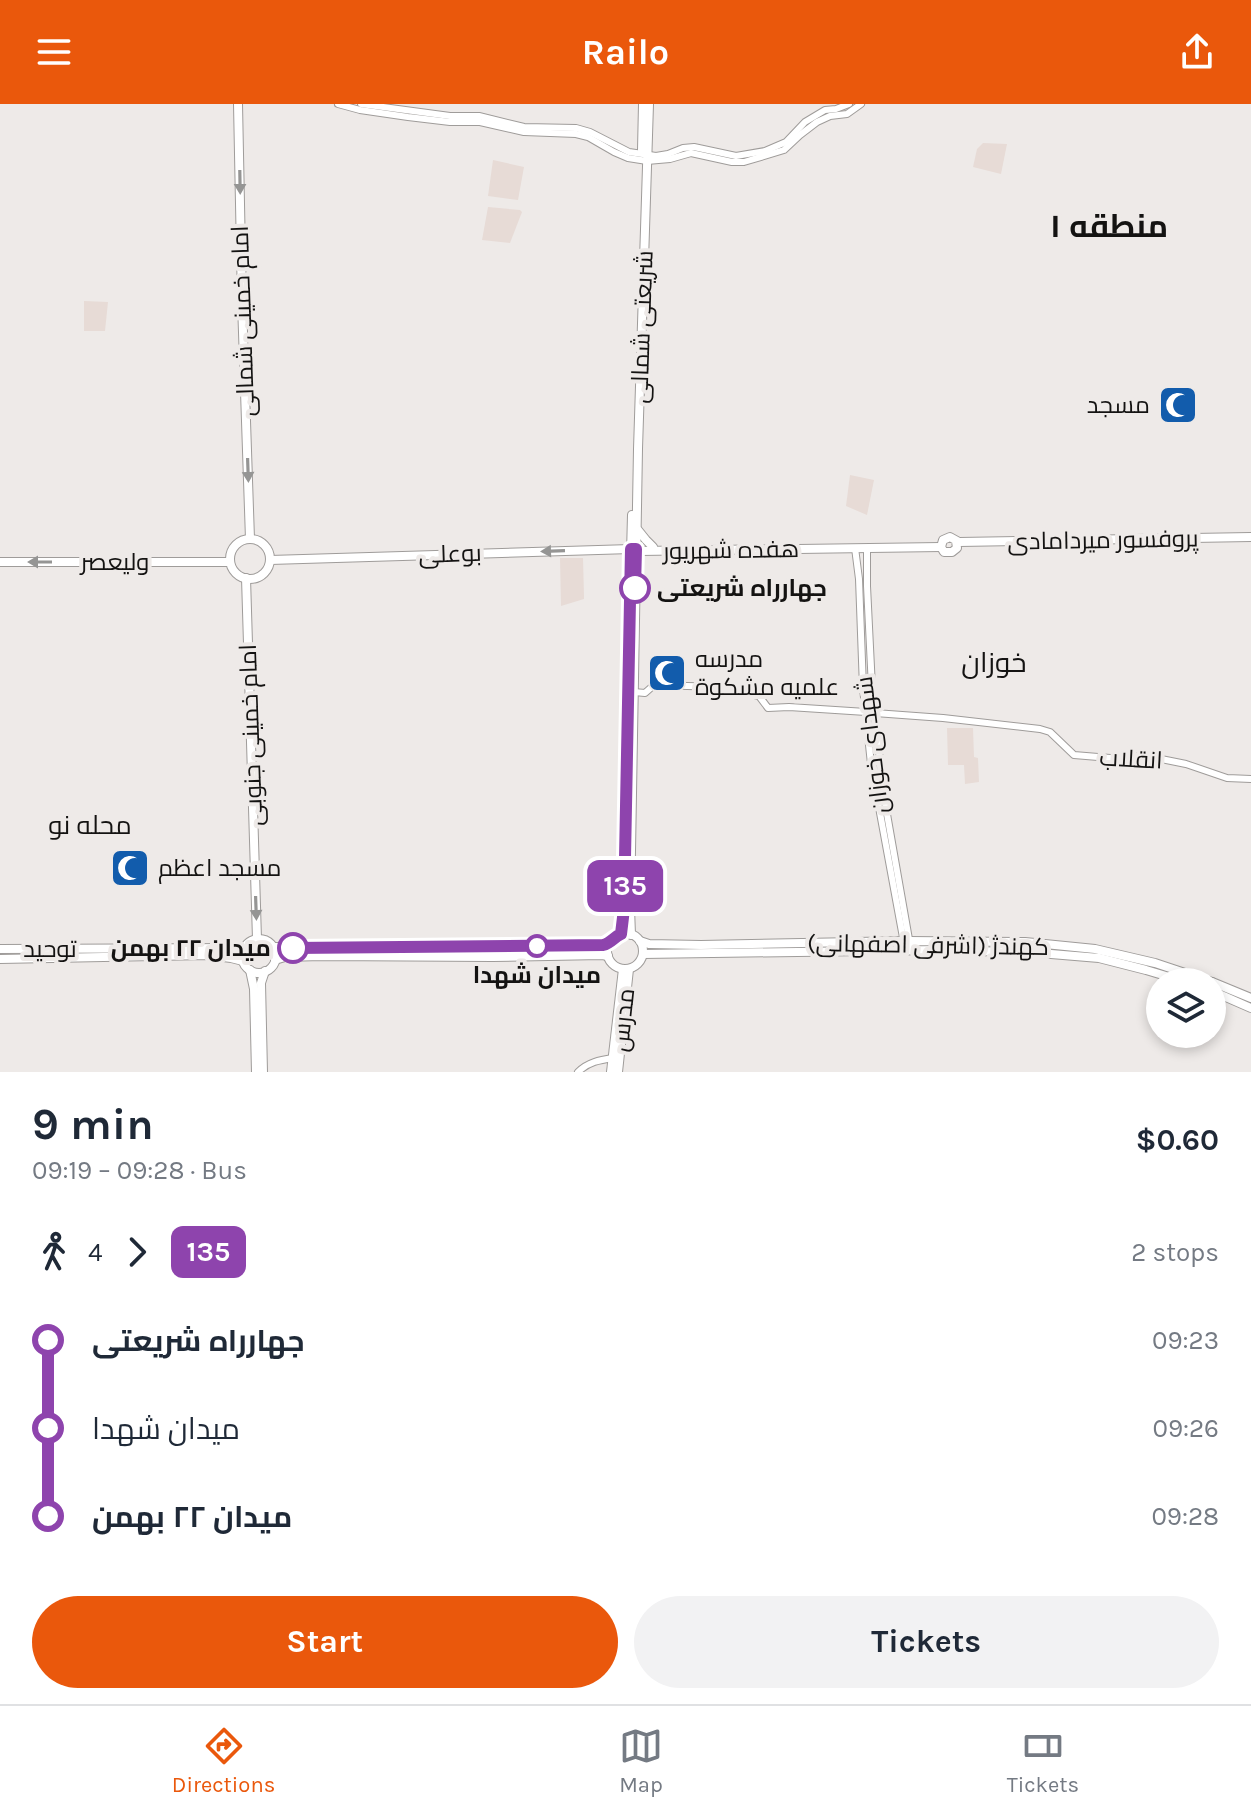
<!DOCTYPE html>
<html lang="en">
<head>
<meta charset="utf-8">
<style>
  :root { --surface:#fff; --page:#f2f2f3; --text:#1f2937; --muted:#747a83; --line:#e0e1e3; --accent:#ea580c }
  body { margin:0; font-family:Karla,Cairo,sans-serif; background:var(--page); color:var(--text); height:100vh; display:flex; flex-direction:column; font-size:30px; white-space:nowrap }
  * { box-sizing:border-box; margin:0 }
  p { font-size:26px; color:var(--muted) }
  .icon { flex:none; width:44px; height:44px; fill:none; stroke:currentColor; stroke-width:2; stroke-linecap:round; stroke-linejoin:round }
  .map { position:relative; height:968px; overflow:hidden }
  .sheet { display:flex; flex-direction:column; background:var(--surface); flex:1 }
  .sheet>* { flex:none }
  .badge { padding:0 16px; border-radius:12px; font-size:28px; line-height:52px }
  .buttons { position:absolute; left:1146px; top:864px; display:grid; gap:16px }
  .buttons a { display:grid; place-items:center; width:80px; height:80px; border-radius:50%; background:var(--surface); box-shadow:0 4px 12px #0003; font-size:40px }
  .map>.badge { position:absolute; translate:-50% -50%; box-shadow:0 0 0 4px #fff }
  .legs { display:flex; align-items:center; gap:12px; height:88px; padding:0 32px; font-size:26px }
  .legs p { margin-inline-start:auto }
  .head { display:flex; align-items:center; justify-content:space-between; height:136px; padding:0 32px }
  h1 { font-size:44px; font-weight:700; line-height:60px }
  .button { display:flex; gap:16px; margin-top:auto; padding:16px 32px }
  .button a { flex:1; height:92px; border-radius:48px; background:var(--accent); color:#fff; font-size:32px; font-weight:700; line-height:92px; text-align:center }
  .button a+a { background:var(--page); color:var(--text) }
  ul { padding:0 32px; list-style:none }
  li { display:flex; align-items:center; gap:28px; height:88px; font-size:30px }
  li i { display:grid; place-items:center; width:12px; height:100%; margin:0 10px; background:currentColor }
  li i::after { content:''; width:20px; height:20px; margin:-10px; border:6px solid; border-radius:50%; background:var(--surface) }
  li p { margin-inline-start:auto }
  li:first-child i { background:linear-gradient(#0000 50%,currentColor 0) }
  li:last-child i { background:linear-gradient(currentColor 50%,#0000 0) }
  header { display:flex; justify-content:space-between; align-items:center; height:104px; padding:0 32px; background:var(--accent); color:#fff; font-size:36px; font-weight:700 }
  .dock { display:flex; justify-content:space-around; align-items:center; height:112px; border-top:2px solid var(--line); background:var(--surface); font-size:22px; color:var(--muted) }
  .dock a { display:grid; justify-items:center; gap:4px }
  .dock .selected { color:var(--accent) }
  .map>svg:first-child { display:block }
  .built { fill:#e7dbd6 }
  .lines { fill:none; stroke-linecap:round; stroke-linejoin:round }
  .minor-casing { stroke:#9f9c9a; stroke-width:8 }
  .major-casing { stroke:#9f9c9a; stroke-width:10 }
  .minor { stroke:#fff; stroke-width:6 }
  .major { stroke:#fff; stroke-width:8 }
  .oneway { fill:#959594 }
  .line-1-casing { stroke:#fff; stroke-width:18 }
  .line-1 { stroke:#8e44ad; stroke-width:12 }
  .stop-1-dot { fill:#fff; stroke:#8e44ad; stroke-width:4 }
  .labels { text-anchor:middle; stroke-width:8; stroke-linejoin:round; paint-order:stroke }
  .street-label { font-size:24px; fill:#141312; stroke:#eeeae8 }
  .poi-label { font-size:24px; fill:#141312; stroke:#eeeae8; text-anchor:start }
  .stop-label { font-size:24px; font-weight:bold; fill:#141312; stroke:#eeeae8; text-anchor:start }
  .neighbourhood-label { font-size:26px; fill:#141312; stroke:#eeeae8 }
  .quarter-label { font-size:28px; fill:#141312; stroke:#eeeae8 }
  .district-label { font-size:32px; font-weight:bold; fill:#141312; stroke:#eeeae8 }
</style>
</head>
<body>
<header><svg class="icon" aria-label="menu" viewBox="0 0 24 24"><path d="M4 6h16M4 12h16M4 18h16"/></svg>Railo<svg class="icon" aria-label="share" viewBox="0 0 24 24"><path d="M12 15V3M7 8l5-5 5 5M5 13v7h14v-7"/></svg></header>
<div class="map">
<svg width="1251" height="968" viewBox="0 0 1251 968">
  <rect width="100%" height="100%" fill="#eeeae8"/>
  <g class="built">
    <polygon points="983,39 1007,40 1001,70 973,63 977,45"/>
    <polygon points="493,56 524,63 518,96 488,92"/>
    <polygon points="488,103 520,106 522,108 510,139 482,136"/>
    <polygon points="84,197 108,198 105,227 84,227"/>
    <polygon points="850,371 874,376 867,411 846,402"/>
    <polygon points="560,454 583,454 584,492 584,495 561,502"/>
    <polygon points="947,624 973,624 974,653 978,654 979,678 965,680 964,661 948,661"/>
  </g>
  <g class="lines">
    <g class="minor-casing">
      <g id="minor">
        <polyline points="338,0 360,6 408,13 450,18 480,18 524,28 576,30 588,33 614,48 628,54 647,57 670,55 691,49 732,58 744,58 784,46 800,31 817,18 830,12 847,10 861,0"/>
        <polyline points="361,0 450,12 479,12 524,23 576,24 590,28 629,48 656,52 668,50 683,44 694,43 736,52 765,47 786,38 805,18 825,6 836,5 849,0"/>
        <polyline points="855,444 859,475 863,584 871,660 904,839"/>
        <polyline points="867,444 867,482 872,584 884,693 910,841"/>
        <polyline points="634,588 645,589 654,581 721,583 759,592 768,604 789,603 866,608"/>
        <polyline points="875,609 943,614 1040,625 1050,628 1074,651 1110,654 1142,652 1156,654 1186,660 1227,674 1251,675"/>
        <path d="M578 968C588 958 600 956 613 954"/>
      </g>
    </g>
    <g class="major-casing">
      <g id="major">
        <polyline points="238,0 242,199 250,435"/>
        <polyline points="642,46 643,0"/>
        <polyline points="638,426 646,436 653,443"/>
        <circle cx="250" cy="455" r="20"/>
        <polyline points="956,437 957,444 952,448 944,448 941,443 943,436 950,433 959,438 1251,433"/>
        <polyline points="631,449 632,411"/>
        <polyline points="270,456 631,445 640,447 941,443"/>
        <polyline points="0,458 230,458"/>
        <polyline points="246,474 257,835"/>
        <circle cx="625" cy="847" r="18"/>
        <polyline points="621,830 624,805 626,707"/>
        <polyline points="631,831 630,804 638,345 649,0"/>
        <circle cx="259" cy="852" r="17"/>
        <polyline points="640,837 649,840 701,841 909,837 1025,838 1095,845 1155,859 1212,878"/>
        <polyline points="273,843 603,841 609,839"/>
        <polyline points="0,845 244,844"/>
        <polyline points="643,850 940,846 1039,849 1099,854 1146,866 1186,878"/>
        <polyline points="0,855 207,851 231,854 243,857"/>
        <polyline points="275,856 285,853 321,852 493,853 602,851 608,852"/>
        <polyline points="250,866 254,885 256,968"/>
        <polyline points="1212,878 1251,894"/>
        <polyline points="1212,887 1251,904"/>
        <polyline points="263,968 261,879 265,867"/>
        <polyline points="611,968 623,865"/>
        <polyline points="618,968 629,865"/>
      </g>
    </g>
    <use href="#minor" class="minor"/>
    <use href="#major" class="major"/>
  </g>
  <defs><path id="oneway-solid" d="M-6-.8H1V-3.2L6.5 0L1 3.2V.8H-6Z" transform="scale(2)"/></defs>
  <g class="oneway">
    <use href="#oneway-solid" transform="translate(240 78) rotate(89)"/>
    <use href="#oneway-solid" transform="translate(248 366) rotate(88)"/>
    <use href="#oneway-solid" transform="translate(553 447) rotate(178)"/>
    <use href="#oneway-solid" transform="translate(40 458) rotate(180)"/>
    <use href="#oneway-solid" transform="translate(256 804) rotate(88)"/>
  </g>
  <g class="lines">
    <g class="line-1-casing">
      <path id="line-1" d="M293 844 603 841C611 839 614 833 621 830L624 805 631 445H636L635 484"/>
    </g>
    <use href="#line-1" class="line-1"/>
  </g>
  <defs>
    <g id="mosque-square" transform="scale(2)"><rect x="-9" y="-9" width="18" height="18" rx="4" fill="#125cac" stroke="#eeeae8"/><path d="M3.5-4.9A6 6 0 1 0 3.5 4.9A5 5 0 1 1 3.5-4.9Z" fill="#fff"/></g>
  </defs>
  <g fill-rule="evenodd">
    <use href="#mosque-square" x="1178" y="301"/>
    <use href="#mosque-square" x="667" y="569"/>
    <use href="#mosque-square" x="130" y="764"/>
  </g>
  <g class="stop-1-dot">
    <circle cx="635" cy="484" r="14"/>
    <circle cx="537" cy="842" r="10"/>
    <circle cx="293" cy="844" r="14"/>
  </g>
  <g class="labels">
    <g class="street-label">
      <text transform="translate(243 217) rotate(-92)" y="8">امام خمینی شمالی</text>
      <text transform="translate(642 223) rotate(-88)" y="8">شریعتی شمالی</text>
      <text transform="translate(1103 436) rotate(-1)" y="8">پروفسور میردامادی</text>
      <text transform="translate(731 446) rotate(-1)" y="8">هفده شهریور</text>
      <text transform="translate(450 450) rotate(-2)" y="8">بوعلی</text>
      <text x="115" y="466">ولیعصر</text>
      <text transform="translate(251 631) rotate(-92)" y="8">امام خمینی جنوبی</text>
      <text transform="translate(872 641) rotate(-97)" y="8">شهدای خوزان</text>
      <text transform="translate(1131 655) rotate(3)" y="8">انقلاب</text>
      <text transform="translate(928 841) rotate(1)" y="8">کهندژ (اشرفی اصفهانی)</text>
      <text x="50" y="853">توحید</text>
      <text transform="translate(623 916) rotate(-84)" y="8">مدرس</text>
    </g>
    <g class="poi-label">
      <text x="1150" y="309" text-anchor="end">مسجد</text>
      <text x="695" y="563">مدرسه<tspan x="695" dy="28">علمیه مشکوة</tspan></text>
      <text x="158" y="772">مسجد اعظم</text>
    </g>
    <g class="stop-label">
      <text x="657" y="492">جهارراه شریعتی</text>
      <text x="271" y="852" text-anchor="end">میدان ۲۲ بهمن</text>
      <text x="537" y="879" text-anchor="middle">میدان شهدا</text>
    </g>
    <g class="neighbourhood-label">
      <text x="90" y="730">محله نو</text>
    </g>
    <g class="quarter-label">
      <text x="994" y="568">خوزان</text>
    </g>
    <g class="district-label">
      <text x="1109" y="133">منطقه ۱</text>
    </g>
  </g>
</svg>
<div class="buttons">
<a><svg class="icon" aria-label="layers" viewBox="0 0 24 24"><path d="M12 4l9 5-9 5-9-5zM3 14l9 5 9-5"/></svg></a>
</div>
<b class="badge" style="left:625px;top:782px;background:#8e44ad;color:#fff">135</b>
</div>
<section class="sheet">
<div class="head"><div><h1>9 min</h1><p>09:19 – 09:28 · Bus</p></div><b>$0.60</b></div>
<div class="legs"><svg class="icon" aria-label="walk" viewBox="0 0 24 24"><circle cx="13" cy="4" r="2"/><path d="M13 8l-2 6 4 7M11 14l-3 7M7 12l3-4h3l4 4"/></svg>4<svg class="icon" aria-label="forward" viewBox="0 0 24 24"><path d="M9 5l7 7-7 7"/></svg><b class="badge" style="background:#8e44ad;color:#fff">135</b><p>2 stops</p></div>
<ul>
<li><i style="color:#8e44ad"></i><b>جهارراه شریعتی</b><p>09:23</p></li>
<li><i style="color:#8e44ad"></i><span>میدان شهدا</span><p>09:26</p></li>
<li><i style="color:#8e44ad"></i><b>میدان ۲۲ بهمن</b><p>09:28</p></li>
</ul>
<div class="button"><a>Start</a><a>Tickets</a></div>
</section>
<nav class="dock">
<a class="selected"><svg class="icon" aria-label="directions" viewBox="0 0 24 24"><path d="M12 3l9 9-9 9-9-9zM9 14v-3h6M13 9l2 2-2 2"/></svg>Directions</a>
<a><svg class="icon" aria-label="map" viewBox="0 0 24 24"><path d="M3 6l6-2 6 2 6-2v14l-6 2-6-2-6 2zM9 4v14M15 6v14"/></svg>Map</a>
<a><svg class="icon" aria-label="tickets" viewBox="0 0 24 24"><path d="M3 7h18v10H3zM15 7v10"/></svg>Tickets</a>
</nav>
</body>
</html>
